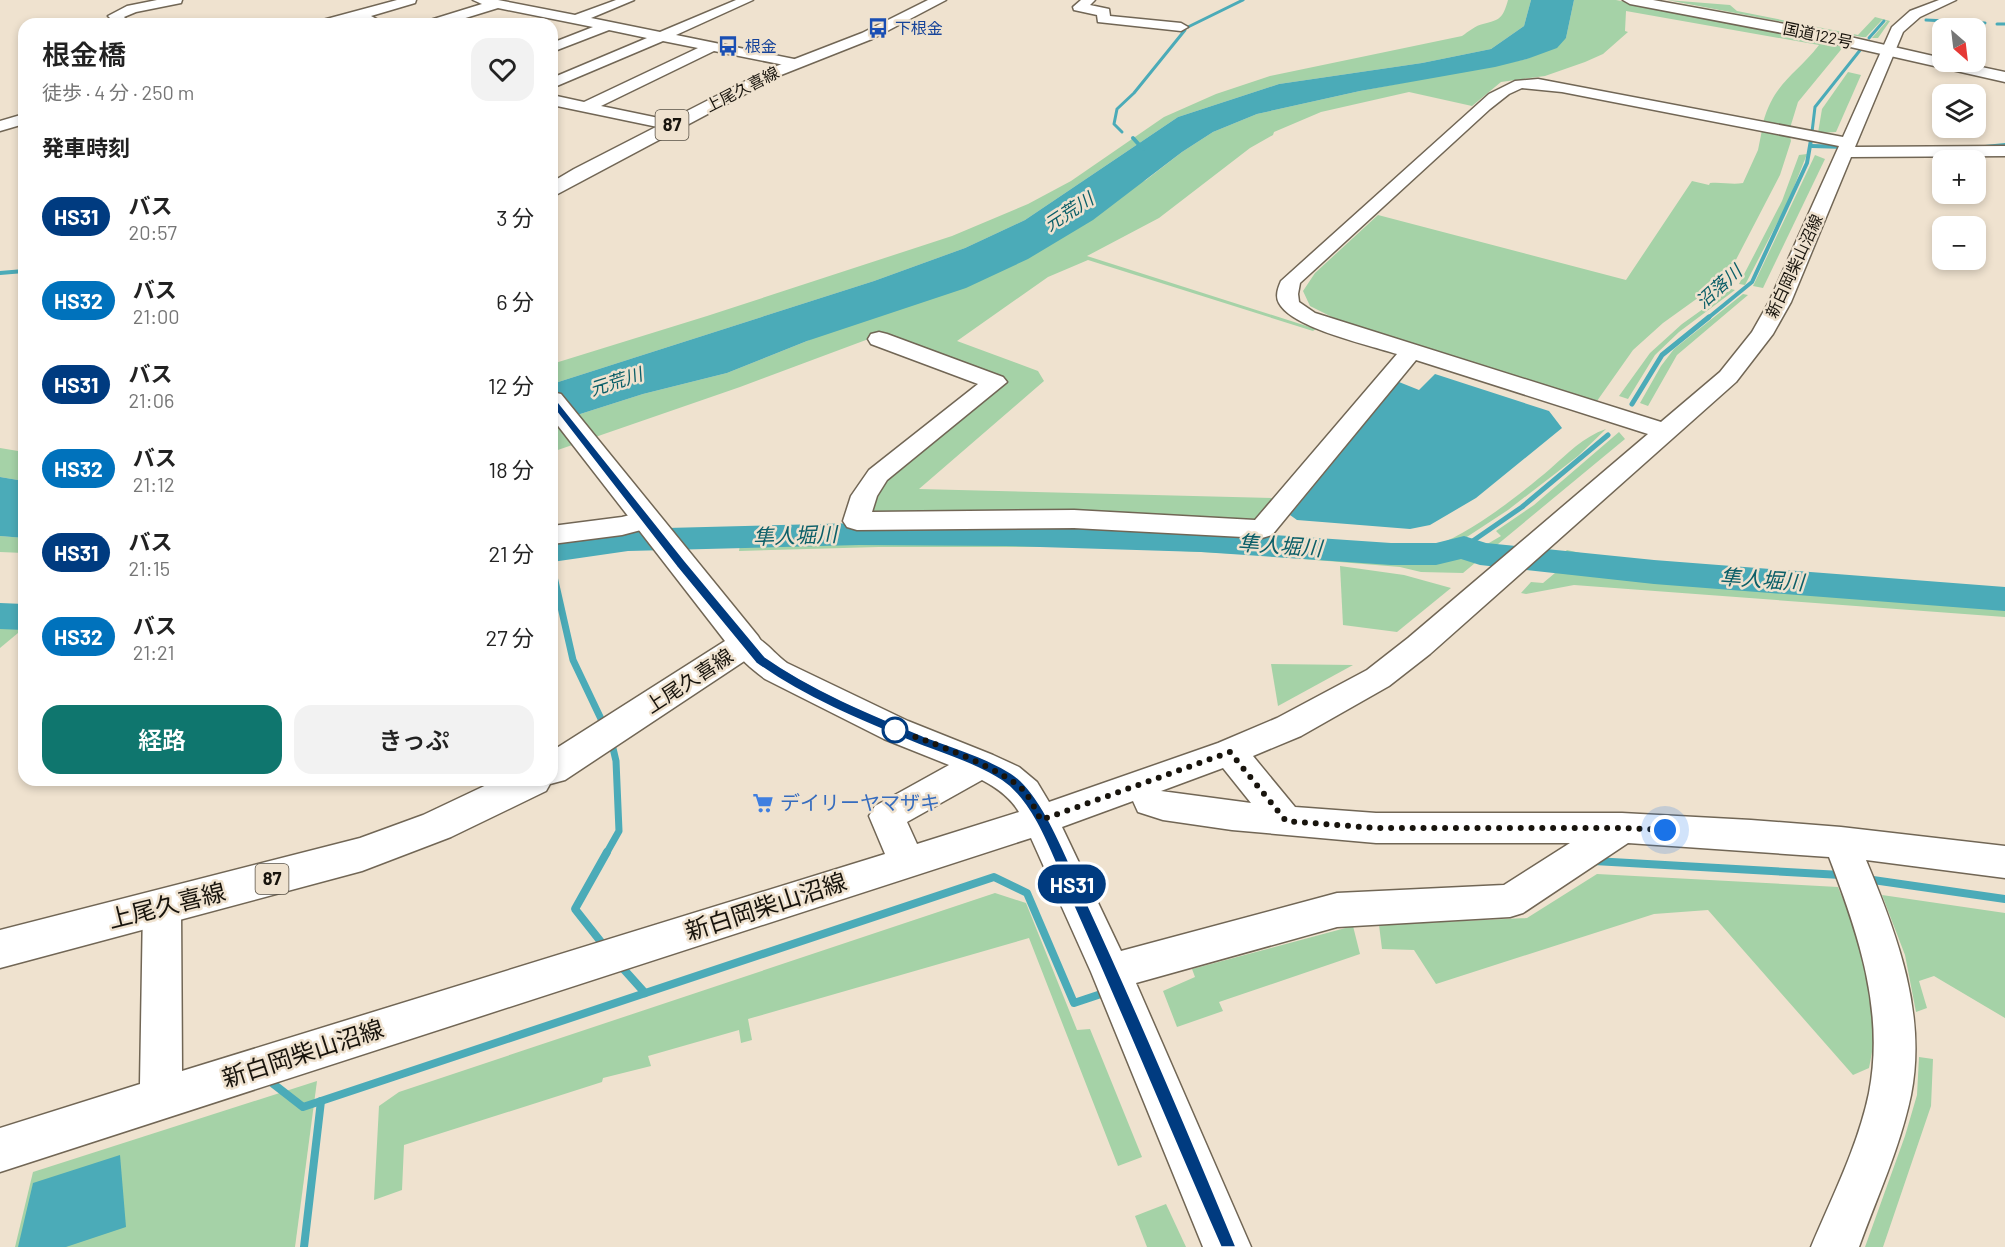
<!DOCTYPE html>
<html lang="ja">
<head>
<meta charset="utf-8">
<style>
  :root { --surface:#fff; --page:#f2f2f2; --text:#222; --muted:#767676; --accent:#0f766e }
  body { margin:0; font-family:Barlow,"Noto Sans JP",sans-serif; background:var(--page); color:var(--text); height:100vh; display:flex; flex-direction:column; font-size:22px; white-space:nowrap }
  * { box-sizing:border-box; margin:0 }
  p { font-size:20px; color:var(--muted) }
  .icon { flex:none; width:33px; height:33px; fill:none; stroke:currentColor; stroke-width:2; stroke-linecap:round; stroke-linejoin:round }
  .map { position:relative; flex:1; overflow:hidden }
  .drawer { position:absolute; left:18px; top:18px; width:540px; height:768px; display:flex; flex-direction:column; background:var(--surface); border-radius:18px; box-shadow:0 3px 9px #0003 }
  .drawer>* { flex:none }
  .badge { padding:0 12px; border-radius:20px; font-size:21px; line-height:39px }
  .needle { width:39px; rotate:152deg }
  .buttons { position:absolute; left:1932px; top:18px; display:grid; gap:12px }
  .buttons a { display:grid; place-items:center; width:54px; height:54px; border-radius:12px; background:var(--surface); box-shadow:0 3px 9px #0003; font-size:30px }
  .you { position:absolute; width:30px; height:30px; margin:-15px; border:4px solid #fff; border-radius:50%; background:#1a73e8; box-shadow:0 0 0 9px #1a73e833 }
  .map>.badge { position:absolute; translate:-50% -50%; box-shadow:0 0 0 3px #fff }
  h2 { padding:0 24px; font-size:22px; line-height:54px }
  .round { display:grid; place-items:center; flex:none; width:63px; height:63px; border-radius:18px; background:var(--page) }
  .head { display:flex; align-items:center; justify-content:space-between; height:102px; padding:0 24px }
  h1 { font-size:28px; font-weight:600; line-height:45px }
  .primary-button { display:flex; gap:12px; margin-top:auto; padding:12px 24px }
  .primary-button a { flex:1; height:69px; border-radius:18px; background:var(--accent); color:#fff; font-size:24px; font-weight:600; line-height:69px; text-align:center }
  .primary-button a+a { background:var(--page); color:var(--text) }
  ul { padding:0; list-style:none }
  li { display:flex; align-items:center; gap:18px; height:84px; padding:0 24px }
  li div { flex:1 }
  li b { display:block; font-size:22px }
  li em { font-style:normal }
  li .badge { min-width:66px; font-weight:700; text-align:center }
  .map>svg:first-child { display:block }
  .green { fill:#a5d2a7 }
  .water { fill:#4babb8 }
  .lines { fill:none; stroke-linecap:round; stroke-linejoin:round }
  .stream-far4 { stroke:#4babb8; stroke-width:3 }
  .stream-far3 { stroke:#4babb8; stroke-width:4 }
  .stream-far2 { stroke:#4babb8; stroke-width:5 }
  .stream-far1 { stroke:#4babb8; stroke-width:7 }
  .stream { stroke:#4babb8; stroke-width:8 }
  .river { fill:#4babb8; fill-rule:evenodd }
  .minor-casing { stroke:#716655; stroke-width:3 }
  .major-casing { stroke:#716655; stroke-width:3 }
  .highway-casing { stroke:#716655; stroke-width:3 }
  .minor { fill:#fff; fill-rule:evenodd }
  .major { fill:#fff; fill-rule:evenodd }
  .highway { fill:#fff; fill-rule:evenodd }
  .line { fill:#003b80; stroke:#fff; stroke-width:1.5 }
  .walk { stroke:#18140d; stroke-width:6; stroke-dasharray:0 10.8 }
  .stop-dot { fill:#fff; stroke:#003b80; stroke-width:3 }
  .labels { text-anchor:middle; stroke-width:5; stroke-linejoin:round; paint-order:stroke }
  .far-transit-label { font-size:16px; fill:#164399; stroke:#efe2cf; text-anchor:start }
  .far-street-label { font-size:16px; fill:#18140d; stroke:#efe2cf }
  .shield { fill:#efe2cf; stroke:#585247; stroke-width:1.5 }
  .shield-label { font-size:18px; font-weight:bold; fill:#18140d }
  .far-water-label { font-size:18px; font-style:italic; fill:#0c5f68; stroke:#efe2cf }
  .street-label { font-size:20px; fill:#18140d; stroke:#efe2cf }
  .shop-label { font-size:20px; fill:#366cbe; stroke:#efe2cf; text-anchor:start }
  .water-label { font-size:21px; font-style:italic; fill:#0c5f68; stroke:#efe2cf }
  .near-street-label { font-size:24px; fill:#18140d; stroke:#efe2cf }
</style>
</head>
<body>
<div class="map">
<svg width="2005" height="1247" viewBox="0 0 2005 1247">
  <rect width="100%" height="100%" fill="#efe2cf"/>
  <g class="green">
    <path d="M1508 0H1531L1524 26 1491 49 1422 63 1279 84 1178 117 1025 220 965 248 874 281 552 384V364L707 316 952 236 1028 204 1071 181 1164 117 1216 94 1270 76 1462 36C1468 32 1476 25 1483 24 1500 20 1503 18 1508 0Z"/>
    <path d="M1574 0H1616L1842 44 1844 46 1798 102 1790 128 1763 123C1774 82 1796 75 1819 45L1626 11 1625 31 1628 32 1603 54 1585 62 1545 76 1501 82 1472 106 1409 92 1321 112 1274 132 1273 135 1250 148 1159 218 1087 256 1316 329 1313 331 1088 260 1048 277 957 341 1038 371 1044 381 919 489 1274 498 1255 519 874 516 866 512 883 479 1003 382 882 334 740 387 552 452V423L643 394 727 373 807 341 1146 180 1182 152 1213 132 1257 114 1360 91 1527 59 1566 38Z"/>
    <polygon points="1667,0 1730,5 1737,11 1858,35 1875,17 1890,21 1878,38 1872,38 1887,21 1882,20 1866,37 1862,37"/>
    <polygon points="1848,72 1861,75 1836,132 1818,133 1822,109"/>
    <path d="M1762 130 1790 136 1791 141 1780 175 1727 277 1663 323 1633 350 1597 401 1336 319 1310 306 1303 291 1315 273 1378 215 1626 280 1692 181 1709 185 1710 183C1723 182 1732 185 1743 183L1758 150Z"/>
    <polygon points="1807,154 1788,202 1745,285 1739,284 1782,201 1799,155"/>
    <polygon points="1815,155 1825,159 1763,288 1753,286"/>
    <polygon points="1731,289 1735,290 1679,332 1655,355 1628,399 1619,396 1650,353 1682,324"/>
    <polygon points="1743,294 1748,295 1677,355 1648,406 1640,403 1661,366 1674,349"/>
    <path d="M1606 429 1578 456 1508 510 1450 548 1432 552 1327 549 1124 533 1015 531 742 535 741 528 1067 526 1239 534 1411 548C1417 547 1423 548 1429 547 1463 540 1523 492 1550 469 1568 453 1583 437 1606 429Z"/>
    <polygon points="1619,432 1625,439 1492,549 1482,547 1501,536 1496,531 1534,505"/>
    <polygon points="0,448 24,452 24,481 0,477"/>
    <polygon points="0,536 24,538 24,553 0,552"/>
    <polygon points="1006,539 1120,541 1392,562 1443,560 1461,552 1481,558 1463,573 1421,572 1400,567 1242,554 1100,547 879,547 739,551 740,545"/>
    <polygon points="1567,550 1630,564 2005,590 2005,595 1619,566 1561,555"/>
    <polygon points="1340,566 1404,575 1451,588 1397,632 1343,625"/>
    <polygon points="1561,568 1645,577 2005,602 2005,617 1574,585 1526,594 1521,593 1531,582 1543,583"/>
    <polygon points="0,624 24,624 24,628 0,648"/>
    <polygon points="1271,664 1353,665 1278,706"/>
    <path d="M1597 874 1838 887C1865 954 1885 994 1869 1068L1853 1075 1708 910 1654 914 1436 984 1414 950 1382 949 1379 925 1527 918Z"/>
    <polygon points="995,893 1026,903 1077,1030 1090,1029 1142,1157 1118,1166 1029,938 748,1019 752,1040 741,1043 739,1030 648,1056 651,1066 603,1078 602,1082 404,1145 402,1190 374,1200 379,1106 399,1092"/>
    <polygon points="1882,895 2005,913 2005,1018 1934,976 1919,981 1927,1008 1916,1012 1905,955"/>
    <polygon points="1353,926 1360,954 1219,1002 1223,1011 1177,1027 1163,991 1195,977 1192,969"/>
    <polygon points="1919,1057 1933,1059 1931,1106 1883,1247 1865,1247 1905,1136 1917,1095"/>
    <polygon points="317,1081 295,1247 15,1247 33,1172"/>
    <polygon points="1166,1204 1186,1247 1147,1247 1135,1216"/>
  </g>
  <g class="water">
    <polygon points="1531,0 1574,0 1566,38 1557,48 1527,59 1495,67 1360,91 1257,114 1213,132 1182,152 1093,220 1028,259 966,288 807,341 727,373 643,394 552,423 552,384 874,281 965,248 1025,220 1178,117 1279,84 1422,63 1491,49 1524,26"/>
    <polygon points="1435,374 1549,411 1562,428 1476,498 1430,525 1410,529 1297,520 1290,515 1399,382 1419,390"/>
    <polygon points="0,477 24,481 24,538 0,536"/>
    <polygon points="120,1155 126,1227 66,1247 18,1247 33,1183"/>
  </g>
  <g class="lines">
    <g class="stream-far4">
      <polyline points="1926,20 1985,23"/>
      <polyline points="1997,24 2005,24"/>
      <polyline points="1188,27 1243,0"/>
      <polyline points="1869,38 1884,21"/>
      <polyline points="1122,132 1114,124 1117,109 1134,93 1185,30"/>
      <polyline points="1812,132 1815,107 1861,49"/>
    </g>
    <g class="stream-far3">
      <polyline points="1133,138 1143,149"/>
      <polyline points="1812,146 1846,147"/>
      <polyline points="1985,147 2005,145"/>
      <polyline points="0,273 24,271"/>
      <polyline points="1708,318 1752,282 1807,163 1811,140"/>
    </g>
    <g class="stream-far2">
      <polyline points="1632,404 1662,355 1709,317"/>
      <polyline points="1464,547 1522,507 1608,435"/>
    </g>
    <g class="stream-far1">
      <polyline points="554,567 555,550"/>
      <polyline points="553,572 573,660 602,721"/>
      <polyline points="606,854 619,831 616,761 612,744"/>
    </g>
    <g class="stream">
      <polyline points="1594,861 1841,875"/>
      <polyline points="1866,879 2005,899"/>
      <polyline points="605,947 575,909 607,852"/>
      <polyline points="619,964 645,993"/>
      <polyline points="267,1079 303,1107 994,877 1027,893 1074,1003 1107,992"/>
      <polyline points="304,1247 321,1101"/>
    </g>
    <g class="river">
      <polygon points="859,523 1006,524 1201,530 1391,543 1436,543 1464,536 1486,543 1654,560 2005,587 2005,611 1654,584 1480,565 1461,559 1436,565 1391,565 1201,552 1006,546 859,545 628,551 552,562 552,540 628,529"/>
      <polygon points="0,603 24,604 24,630 0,629"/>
    </g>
    <g class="minor-casing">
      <g id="minor">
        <polygon points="157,0 182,0 181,3 136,12 124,17 131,24 116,24 108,16 127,6"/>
        <polygon points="397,0 416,0 415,3 371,16 386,24 367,24 357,20 341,24 317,24 319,21"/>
        <polygon points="473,0 498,0 575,15 616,0 634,0 591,18 660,32 736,0 753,0 676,35 794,59 801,63 794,67 714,51 601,106 678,122 680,125 678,128 672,130 552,105 552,95 584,102 698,48 663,41 552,88 552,78 647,38 609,30 552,52 552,43 593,27 498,8 446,24 425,24 427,21 482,4"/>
        <polygon points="1081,0 1095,0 1090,5 1109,9 1110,16 1181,23 1188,27 1181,31 1098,22 1097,15 1074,10 1073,7"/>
        <path d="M1939 0H1956L1920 17 1903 32 1855 147 2005 146V156L1851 157 1791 302 1773 334 1736 382 1430 654 1389 686 1301 736 1253 756 1295 807 1376 813H1622L1751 820 1841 827 2005 846V878L1866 860C1897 934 1927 1014 1911 1095 1900 1148 1877 1197 1859 1247H1811C1832 1197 1858 1146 1869 1093 1885 1011 1858 933 1829 857L1628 843 1523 913 1510 917 1337 927 1136 983 1251 1247H1203L1091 972 1031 838 0 1172V1128L140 1084 143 907 149 895 162 890 175 895 181 907 182 1071 885 854 869 816 875 806 949 765 884 739 765 679C752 669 739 659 731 644L735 636C759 629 769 650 787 663L908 721 993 755 1019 767 1037 782 1049 802 1218 743 1277 718 1367 670 1408 638 1648 434 1416 360 1272 535 1262 538 1074 528 857 530 847 527 843 521 851 496 869 470 978 384 871 344 868 339 871 334 879 332 887 334 1003 377 1007 382 887 480 877 496 872 512 1074 510 1255 520 1397 354C1369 345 1292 328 1279 303 1275 296 1278 288 1281 281L1489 94 1515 81 1538 79 1843 137 1892 27 1910 11ZM1522 88 1562 92 1839 146 1769 302 1752 332 1720 372 1661 422 1315 313 1299 302 1298 294 1300 283 1490 109 1509 94ZM1223 768 1251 803 1161 791ZM982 780C997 788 1010 797 1019 812L917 844 907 822ZM1133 801 1138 812 1163 820 1232 830 1376 843H1570L1504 885 1337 893 1121 951 1062 827Z"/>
        <polygon points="24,114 24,124 0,131 0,121"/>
        <polygon points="646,511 656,514 660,520 656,526 622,535 552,544 552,526 622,517"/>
      </g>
    </g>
    <g class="major-casing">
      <g id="major">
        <polygon points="928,0 946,0 872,39 781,75 552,197 552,182 574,169 769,69 862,33"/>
        <polygon points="552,392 561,394 758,636 763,644 758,652 565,780 550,784 546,791 451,837 362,871 0,968 0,930 360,838 423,815 497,780 552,780 552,751 725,641 552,418"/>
      </g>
    </g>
    <g class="highway-casing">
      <polygon id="highway" points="1623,0 1653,0 1824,31 1942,58 1942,62 1958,62 2005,72 2005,82 1824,41 1630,4"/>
    </g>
    <use href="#minor" class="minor"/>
    <use href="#major" class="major"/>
    <use href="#highway" class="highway"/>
  </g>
  <path class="line" d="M549 398H555L685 561 765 657C812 690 870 714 923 736 952 747 985 757 1011 773 1044 794 1069 865 1086 901 1139 1015 1188 1131 1236 1247H1221C1172 1136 1124 1018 1072 902 1055 865 1036 803 1002 781 976 764 943 754 915 743 861 721 803 697 756 663L677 567 549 402Z"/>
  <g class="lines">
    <path class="walk" d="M895 730C924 739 1007 770 1025 792 1031 800 1036 811 1041 820L1230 752 1286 821 1376 828H1622L1665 830"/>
  </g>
  <defs>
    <g id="bus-bare" transform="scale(1.62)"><path d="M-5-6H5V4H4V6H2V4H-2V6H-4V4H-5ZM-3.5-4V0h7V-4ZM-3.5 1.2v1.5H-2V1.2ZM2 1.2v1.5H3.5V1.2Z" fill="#1a4fb4" stroke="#efe2cf" stroke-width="2.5" paint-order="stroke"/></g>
    <g id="supermarket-bare" transform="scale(1.62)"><path d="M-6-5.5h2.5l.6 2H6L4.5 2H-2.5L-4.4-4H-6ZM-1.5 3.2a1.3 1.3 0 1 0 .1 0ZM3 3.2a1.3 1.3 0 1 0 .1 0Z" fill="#3f7fe0" stroke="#efe2cf" stroke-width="2.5" paint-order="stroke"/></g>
  </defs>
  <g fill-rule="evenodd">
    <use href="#bus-bare" x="878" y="28"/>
    <use href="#bus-bare" x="728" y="46"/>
    <use href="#supermarket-bare" x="763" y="803"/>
  </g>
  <circle class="stop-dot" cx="895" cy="730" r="12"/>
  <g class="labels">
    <g class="far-transit-label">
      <text x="895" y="34">下根金</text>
      <text x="745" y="52">根金</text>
    </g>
    <g class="far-street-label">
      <text transform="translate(1818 35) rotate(12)" y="6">国道122号</text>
      <text transform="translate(742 89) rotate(-27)" y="6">上尾久喜線</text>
      <text transform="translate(1794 266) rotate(-65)" y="6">新白岡柴山沼線</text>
    </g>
    <g class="shield">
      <rect x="655.5" y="110" width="33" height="30" rx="4.5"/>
      <rect x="255.5" y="864" width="33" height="30" rx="4.5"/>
    </g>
    <g class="shield-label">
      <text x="672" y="131">87</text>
      <text x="272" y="885">87</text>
    </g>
    <g class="far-water-label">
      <text transform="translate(1069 212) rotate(-33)" y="6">元荒川</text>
      <text transform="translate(1719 287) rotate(-42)" y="6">沼落川</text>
      <text transform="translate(616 382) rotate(-18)" y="6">元荒川</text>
    </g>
    <g class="street-label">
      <text transform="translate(689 681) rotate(-33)" y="7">上尾久喜線</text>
    </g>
    <g class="shop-label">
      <text x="780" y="810">デイリーヤマザキ</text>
    </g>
    <g class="water-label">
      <text transform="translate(795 536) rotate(-2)" y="7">隼人堀川</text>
      <text transform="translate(1280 546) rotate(4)" y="7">隼人堀川</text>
      <text transform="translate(1762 580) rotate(4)" y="7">隼人堀川</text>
    </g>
    <g class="near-street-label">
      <text transform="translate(167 906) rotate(-14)" y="8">上尾久喜線</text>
      <text transform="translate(766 907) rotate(-18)" y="8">新白岡柴山沼線</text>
      <text transform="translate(303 1054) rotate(-18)" y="8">新白岡柴山沼線</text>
    </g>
  </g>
</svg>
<div class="buttons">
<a><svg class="needle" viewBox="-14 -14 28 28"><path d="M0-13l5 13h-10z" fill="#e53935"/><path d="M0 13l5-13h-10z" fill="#767676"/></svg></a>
<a><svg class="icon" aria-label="layers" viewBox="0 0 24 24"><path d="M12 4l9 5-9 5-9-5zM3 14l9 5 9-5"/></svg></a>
<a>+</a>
<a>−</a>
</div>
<div class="you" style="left:1665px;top:830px"></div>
<b class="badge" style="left:1072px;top:884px;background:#003b80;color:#fff">HS31</b>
<section class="drawer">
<div class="head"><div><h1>根金橋</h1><p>徒歩 · 4 分 · 250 m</p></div><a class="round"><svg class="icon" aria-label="heart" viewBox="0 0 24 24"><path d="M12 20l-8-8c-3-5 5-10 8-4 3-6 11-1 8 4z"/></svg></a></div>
<h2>発車時刻</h2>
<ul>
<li><span class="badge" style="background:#003b80;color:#fff">HS31</span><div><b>バス</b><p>20:57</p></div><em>3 分</em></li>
<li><span class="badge" style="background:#0072bc;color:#fff">HS32</span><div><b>バス</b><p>21:00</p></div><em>6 分</em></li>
<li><span class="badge" style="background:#003b80;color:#fff">HS31</span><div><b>バス</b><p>21:06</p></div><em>12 分</em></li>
<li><span class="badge" style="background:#0072bc;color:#fff">HS32</span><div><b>バス</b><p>21:12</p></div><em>18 分</em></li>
<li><span class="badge" style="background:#003b80;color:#fff">HS31</span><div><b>バス</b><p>21:15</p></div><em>21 分</em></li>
<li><span class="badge" style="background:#0072bc;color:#fff">HS32</span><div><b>バス</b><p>21:21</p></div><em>27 分</em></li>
</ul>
<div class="primary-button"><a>経路</a><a>きっぷ</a></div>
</section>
</div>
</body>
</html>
